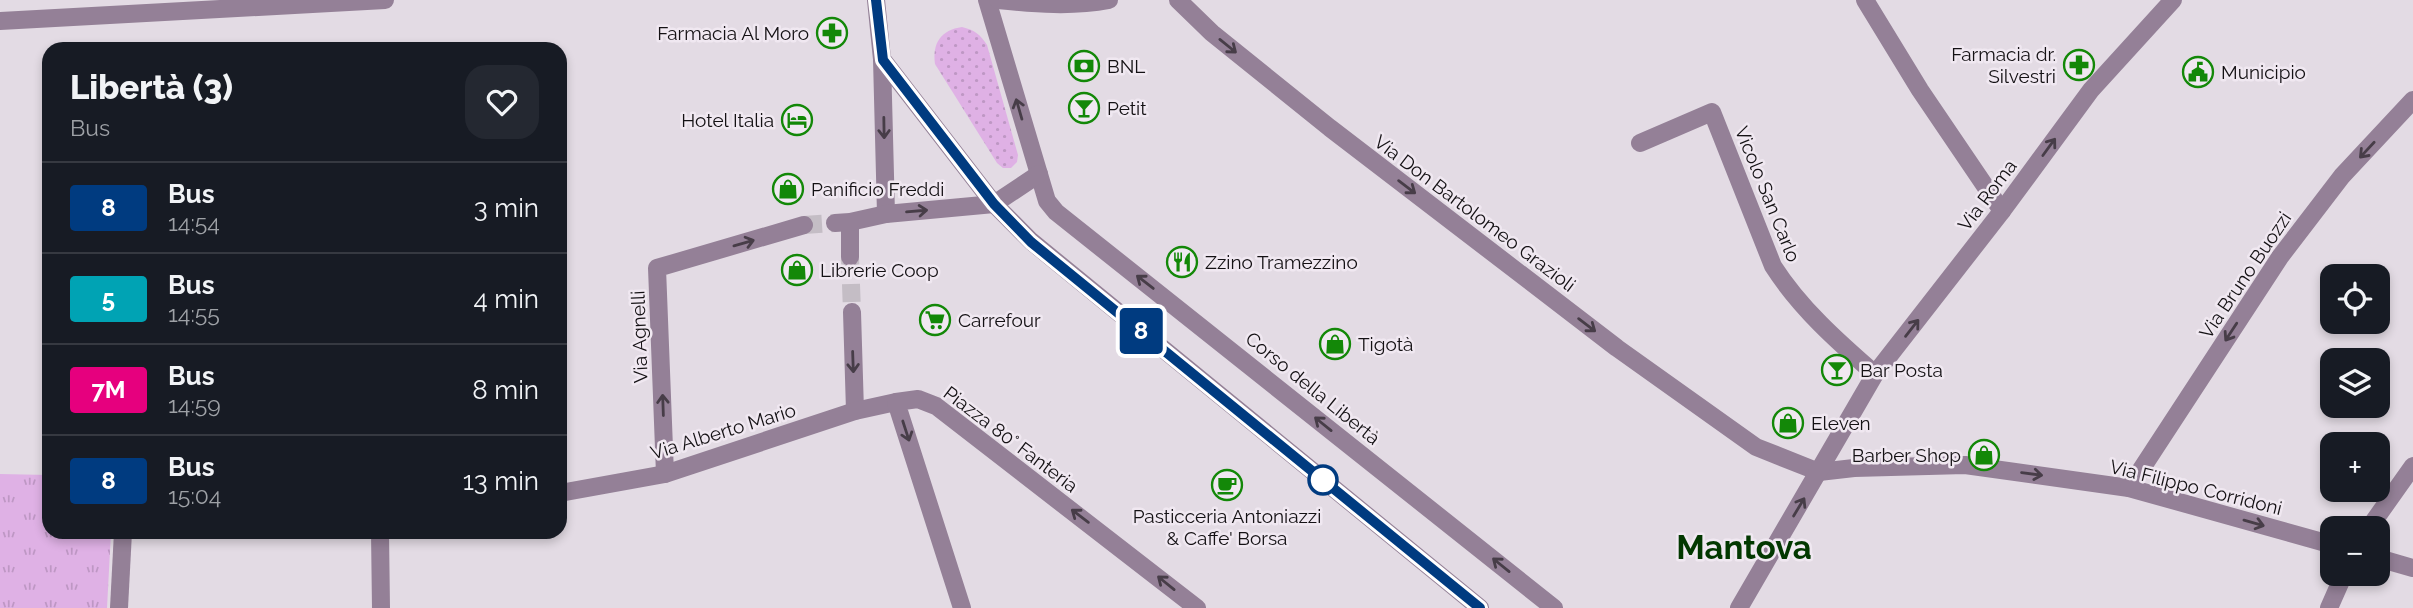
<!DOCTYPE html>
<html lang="it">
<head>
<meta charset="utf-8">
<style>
  :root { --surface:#171b24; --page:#242831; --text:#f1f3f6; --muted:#9ea1a6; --line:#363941 }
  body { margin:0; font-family:Raleway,sans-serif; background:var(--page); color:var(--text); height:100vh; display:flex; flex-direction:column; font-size:26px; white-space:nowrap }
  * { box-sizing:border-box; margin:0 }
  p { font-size:23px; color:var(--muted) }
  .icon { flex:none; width:38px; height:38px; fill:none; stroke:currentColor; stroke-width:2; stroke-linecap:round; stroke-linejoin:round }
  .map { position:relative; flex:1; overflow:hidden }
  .drawer { position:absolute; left:42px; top:42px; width:525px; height:497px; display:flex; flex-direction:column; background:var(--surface); border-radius:21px; box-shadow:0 4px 10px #0003 }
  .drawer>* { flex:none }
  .badge { padding:0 14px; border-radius:5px; font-size:24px; line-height:46px }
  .tools { position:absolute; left:2320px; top:264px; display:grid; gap:14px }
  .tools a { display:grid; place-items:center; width:70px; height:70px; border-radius:14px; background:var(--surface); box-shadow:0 4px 10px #0003; font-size:35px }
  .map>.badge { position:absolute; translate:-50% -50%; box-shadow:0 0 0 4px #fff }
  .round { display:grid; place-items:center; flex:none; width:74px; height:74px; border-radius:21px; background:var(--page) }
  .overview { display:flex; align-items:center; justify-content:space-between; height:119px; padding:0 28px }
  h1 { font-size:33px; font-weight:800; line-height:52px }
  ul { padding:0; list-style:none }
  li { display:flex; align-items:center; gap:21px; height:91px; padding:0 28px; border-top:2px solid var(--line) }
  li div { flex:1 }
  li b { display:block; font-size:26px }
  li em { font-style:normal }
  li .badge { min-width:77px; font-weight:700; text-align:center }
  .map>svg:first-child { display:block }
  .grass { fill:url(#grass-dots) }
  .park { fill:url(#park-tufts) }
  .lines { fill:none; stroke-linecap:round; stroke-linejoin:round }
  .minor-tunnel { stroke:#c4bdc5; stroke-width:18; stroke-dasharray:18 9; stroke-linecap:butt }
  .minor { stroke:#948097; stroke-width:18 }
  .oneway { stroke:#473d48 }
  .line-casing { stroke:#fff; stroke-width:16 }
  .line { stroke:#003b80; stroke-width:10 }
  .stop-dot { fill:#fff; stroke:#003b80; stroke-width:3.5 }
  .labels { text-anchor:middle; stroke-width:5; stroke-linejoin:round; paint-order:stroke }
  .poi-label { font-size:19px; fill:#141114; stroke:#f0e8f1; text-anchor:start }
  .street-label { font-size:19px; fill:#141114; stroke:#f0e8f1 }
  .town-label { font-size:33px; font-weight:bold; fill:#023800; stroke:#f0e8f1 }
</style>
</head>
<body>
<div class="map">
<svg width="2413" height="608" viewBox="0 0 2413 608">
  <defs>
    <pattern id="grass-dots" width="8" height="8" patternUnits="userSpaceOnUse" patternTransform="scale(1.75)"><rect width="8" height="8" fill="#dfb1e5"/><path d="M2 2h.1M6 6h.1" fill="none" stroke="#be97c4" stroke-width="1.8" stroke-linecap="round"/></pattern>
    <pattern id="park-tufts" width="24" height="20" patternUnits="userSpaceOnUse" patternTransform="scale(1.75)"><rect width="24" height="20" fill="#dfb1e5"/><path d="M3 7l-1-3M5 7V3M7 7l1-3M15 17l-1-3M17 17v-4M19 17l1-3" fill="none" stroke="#be97c4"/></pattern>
  </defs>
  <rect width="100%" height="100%" fill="#e3dbe4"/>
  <path class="grass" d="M962 27C974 30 980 34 987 45L1018 155 1017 162 1011 168H1003L997 163 935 64C932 43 941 30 962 27Z"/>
  <polygon class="park" points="0,474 49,475 49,532 111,532 107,608 0,608"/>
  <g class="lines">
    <g class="minor-tunnel">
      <polyline points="804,225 835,223"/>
      <polyline points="850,257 852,312"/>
    </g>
    <g class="minor">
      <polyline points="876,0 882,59 994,204 1031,241 1480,608"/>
      <polyline points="987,0 1047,201 1056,212 1554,608"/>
      <path d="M998 0C1036 4 1072 7 1109 0"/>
      <polyline points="1178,0 1212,33 1330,128 1617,348 1756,447 1819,472 1854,468 1965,465 2129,488 2333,545"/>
      <polyline points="1865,0 1920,90 2002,211"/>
      <polyline points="0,21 385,0"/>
      <polyline points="882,59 886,214"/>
      <path d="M1640 143 1712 112 1773 266C1800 308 1837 341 1875 374"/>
      <polyline points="850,222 850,257"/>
      <polyline points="835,223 850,222 886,214 994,204 1039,174"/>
      <polyline points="852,312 855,411"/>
      <polyline points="665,474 657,268 804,225"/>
      <polyline points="2129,488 2280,257 2342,176 2413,100"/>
      <polyline points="560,493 665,474 855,411 896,402"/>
      <polyline points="2369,528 2413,466"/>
      <polyline points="380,532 381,608"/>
      <polyline points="2378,558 2413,568"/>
      <polyline points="119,608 123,532"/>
      <polyline points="962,608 896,402 918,399 936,406 1197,608"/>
      <polyline points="1739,608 1875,374 2002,211 2091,90 2173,0"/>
      <polyline points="2329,608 2344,574"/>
    </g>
  </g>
  <defs><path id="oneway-shaft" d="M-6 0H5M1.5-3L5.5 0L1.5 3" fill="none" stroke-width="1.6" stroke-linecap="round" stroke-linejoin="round" transform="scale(1.75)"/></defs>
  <g class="oneway">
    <use href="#oneway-shaft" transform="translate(1228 46) rotate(39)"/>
    <use href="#oneway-shaft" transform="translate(1019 109) rotate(-106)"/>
    <use href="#oneway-shaft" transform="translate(884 128) rotate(89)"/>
    <use href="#oneway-shaft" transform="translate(2049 147) rotate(-54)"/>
    <use href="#oneway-shaft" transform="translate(2367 150) rotate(133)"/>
    <use href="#oneway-shaft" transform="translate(1407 187) rotate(37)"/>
    <use href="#oneway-shaft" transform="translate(917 211) rotate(-5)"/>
    <use href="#oneway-shaft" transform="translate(744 243) rotate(-16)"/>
    <use href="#oneway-shaft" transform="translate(1145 282) rotate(-142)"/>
    <use href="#oneway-shaft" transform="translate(1587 325) rotate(37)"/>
    <use href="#oneway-shaft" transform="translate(1912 328) rotate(-52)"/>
    <use href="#oneway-shaft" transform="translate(2231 332) rotate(123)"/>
    <use href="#oneway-shaft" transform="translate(853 362) rotate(88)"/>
    <use href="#oneway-shaft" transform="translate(663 405) rotate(-92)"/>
    <use href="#oneway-shaft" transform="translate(1323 424) rotate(-141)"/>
    <use href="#oneway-shaft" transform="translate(906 431) rotate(72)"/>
    <use href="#oneway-shaft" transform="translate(2032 474) rotate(8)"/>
    <use href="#oneway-shaft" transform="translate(1799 507) rotate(-59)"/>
    <use href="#oneway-shaft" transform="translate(1080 516) rotate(-143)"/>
    <use href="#oneway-shaft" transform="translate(2254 523) rotate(16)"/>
    <use href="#oneway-shaft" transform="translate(1501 565) rotate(-141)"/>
    <use href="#oneway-shaft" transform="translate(1166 583) rotate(-141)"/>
  </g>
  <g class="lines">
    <g class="line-casing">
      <polyline id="line" points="876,0 883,60 994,204 1031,242 1480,608"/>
    </g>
    <use href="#line" class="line"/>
  </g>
  <defs>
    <g id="pharmacy-ring" transform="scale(1.575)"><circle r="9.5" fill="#f0e8f1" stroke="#138808" stroke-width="1.5"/><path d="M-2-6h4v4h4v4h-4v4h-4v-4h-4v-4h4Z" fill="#138808"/></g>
    <g id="bank-ring" transform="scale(1.575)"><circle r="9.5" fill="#f0e8f1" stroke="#138808" stroke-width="1.5"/><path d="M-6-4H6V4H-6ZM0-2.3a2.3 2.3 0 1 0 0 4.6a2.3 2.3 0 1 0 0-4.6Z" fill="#138808"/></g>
    <g id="civic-ring" transform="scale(1.575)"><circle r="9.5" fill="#f0e8f1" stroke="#138808" stroke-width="1.5"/><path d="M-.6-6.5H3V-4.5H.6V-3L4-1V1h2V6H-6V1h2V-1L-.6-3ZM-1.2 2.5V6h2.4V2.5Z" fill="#138808"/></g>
    <g id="bar-ring" transform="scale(1.575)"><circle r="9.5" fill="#f0e8f1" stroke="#138808" stroke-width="1.5"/><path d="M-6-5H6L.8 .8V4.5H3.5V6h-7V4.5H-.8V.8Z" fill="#138808"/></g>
    <g id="hotel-ring" transform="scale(1.575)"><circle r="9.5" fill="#f0e8f1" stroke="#138808" stroke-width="1.5"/><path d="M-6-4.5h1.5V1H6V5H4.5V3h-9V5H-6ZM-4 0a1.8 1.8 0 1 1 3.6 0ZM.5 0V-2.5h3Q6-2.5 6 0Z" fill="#138808"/></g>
    <g id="shop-ring" transform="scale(1.575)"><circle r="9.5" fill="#f0e8f1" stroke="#138808" stroke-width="1.5"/><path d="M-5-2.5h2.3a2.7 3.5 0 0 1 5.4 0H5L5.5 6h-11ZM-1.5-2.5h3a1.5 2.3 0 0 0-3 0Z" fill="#138808"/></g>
    <g id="restaurant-ring" transform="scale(1.575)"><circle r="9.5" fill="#f0e8f1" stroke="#138808" stroke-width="1.5"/><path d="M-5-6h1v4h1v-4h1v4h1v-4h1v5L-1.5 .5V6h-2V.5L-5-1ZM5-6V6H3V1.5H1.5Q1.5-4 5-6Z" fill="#138808"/></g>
    <g id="supermarket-ring" transform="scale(1.575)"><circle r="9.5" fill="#f0e8f1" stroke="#138808" stroke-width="1.5"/><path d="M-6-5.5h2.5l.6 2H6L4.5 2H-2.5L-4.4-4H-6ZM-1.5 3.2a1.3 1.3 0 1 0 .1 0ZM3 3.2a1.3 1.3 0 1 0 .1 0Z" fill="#138808"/></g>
    <g id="cafe-ring" transform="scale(1.575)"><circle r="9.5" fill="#f0e8f1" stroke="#138808" stroke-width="1.5"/><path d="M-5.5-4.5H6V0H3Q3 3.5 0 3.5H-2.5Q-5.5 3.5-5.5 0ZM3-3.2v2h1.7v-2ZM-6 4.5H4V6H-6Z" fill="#138808"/></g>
  </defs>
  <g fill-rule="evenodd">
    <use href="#pharmacy-ring" x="832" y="33"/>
    <use href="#pharmacy-ring" x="2079" y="65"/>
    <use href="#bank-ring" x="1084" y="66"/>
    <use href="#civic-ring" x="2198" y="72"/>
    <use href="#bar-ring" x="1084" y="108"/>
    <use href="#hotel-ring" x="797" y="120"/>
    <use href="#shop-ring" x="788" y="189"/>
    <use href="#restaurant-ring" x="1182" y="262"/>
    <use href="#shop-ring" x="797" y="270"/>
    <use href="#supermarket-ring" x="935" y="320"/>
    <use href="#shop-ring" x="1335" y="344"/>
    <use href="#bar-ring" x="1837" y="370"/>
    <use href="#shop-ring" x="1788" y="423"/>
    <use href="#shop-ring" x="1984" y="455"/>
    <use href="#cafe-ring" x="1227" y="485"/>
  </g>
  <circle class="stop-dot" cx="1323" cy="480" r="14"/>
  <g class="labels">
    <g class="poi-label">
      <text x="809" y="40" text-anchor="end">Farmacia Al Moro</text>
      <text x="2056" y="61" text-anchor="end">Farmacia dr.<tspan x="2056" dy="22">Silvestri</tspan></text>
      <text x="1107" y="73">BNL</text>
      <text x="2221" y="79">Municipio</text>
      <text x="1107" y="115">Petit</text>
      <text x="774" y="127" text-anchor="end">Hotel Italia</text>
      <text x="811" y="196">Panificio Freddi</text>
      <text x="1205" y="269">Zzino Tramezzino</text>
      <text x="820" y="277">Librerie Coop</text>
      <text x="958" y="327">Carrefour</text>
      <text x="1358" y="351">Tigotà</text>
      <text x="1860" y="377">Bar Posta</text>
      <text x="1811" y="430">Eleven</text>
      <text x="1961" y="462" text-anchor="end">Barber Shop</text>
      <text x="1227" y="523" text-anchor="middle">Pasticceria Antoniazzi<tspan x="1227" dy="22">&amp; Caffe' Borsa</tspan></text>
    </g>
    <g class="street-label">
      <text transform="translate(1768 194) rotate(68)" y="7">Vicolo San Carlo</text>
      <text transform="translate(1987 195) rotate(-53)" y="7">Via Roma</text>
      <text transform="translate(1475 213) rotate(37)" y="7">Via Don Bartolomeo Grazioli</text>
      <text transform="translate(2245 275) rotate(-56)" y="7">Via Bruno Buozzi</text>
      <text transform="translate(639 337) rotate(-92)" y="7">Via Agnelli</text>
      <text transform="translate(1313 388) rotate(39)" y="7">Corso della Libertà</text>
      <text transform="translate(723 431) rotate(-17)" y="7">Via Alberto Mario</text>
      <text transform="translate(1011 439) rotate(37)" y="7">Piazza 80° Fanteria</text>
      <text transform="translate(2196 487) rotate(14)" y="7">Via Filippo Corridoni</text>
    </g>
    <g class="town-label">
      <text x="1744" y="559">Mantova</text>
    </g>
  </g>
</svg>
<div class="tools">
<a><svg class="icon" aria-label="locate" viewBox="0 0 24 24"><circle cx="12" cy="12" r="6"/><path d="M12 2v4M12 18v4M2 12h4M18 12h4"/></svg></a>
<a><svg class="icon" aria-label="layers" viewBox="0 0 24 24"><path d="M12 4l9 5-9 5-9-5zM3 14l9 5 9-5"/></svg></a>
<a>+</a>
<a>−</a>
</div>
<b class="badge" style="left:1141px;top:331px;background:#003b80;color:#fff">8</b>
<section class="drawer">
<div class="overview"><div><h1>Libertà (3)</h1><p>Bus</p></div><a class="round"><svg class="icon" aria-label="heart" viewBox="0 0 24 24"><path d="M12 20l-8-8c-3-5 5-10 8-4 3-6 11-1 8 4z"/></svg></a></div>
<ul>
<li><span class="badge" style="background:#003b80;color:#fff">8</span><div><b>Bus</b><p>14:54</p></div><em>3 min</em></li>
<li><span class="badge" style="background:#00a3b4;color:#fff">5</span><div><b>Bus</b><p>14:55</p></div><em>4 min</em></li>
<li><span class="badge" style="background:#e6007e;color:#fff">7M</span><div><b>Bus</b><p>14:59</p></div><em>8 min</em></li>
<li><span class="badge" style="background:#003b80;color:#fff">8</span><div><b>Bus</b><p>15:04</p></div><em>13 min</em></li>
</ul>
</section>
</div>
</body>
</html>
